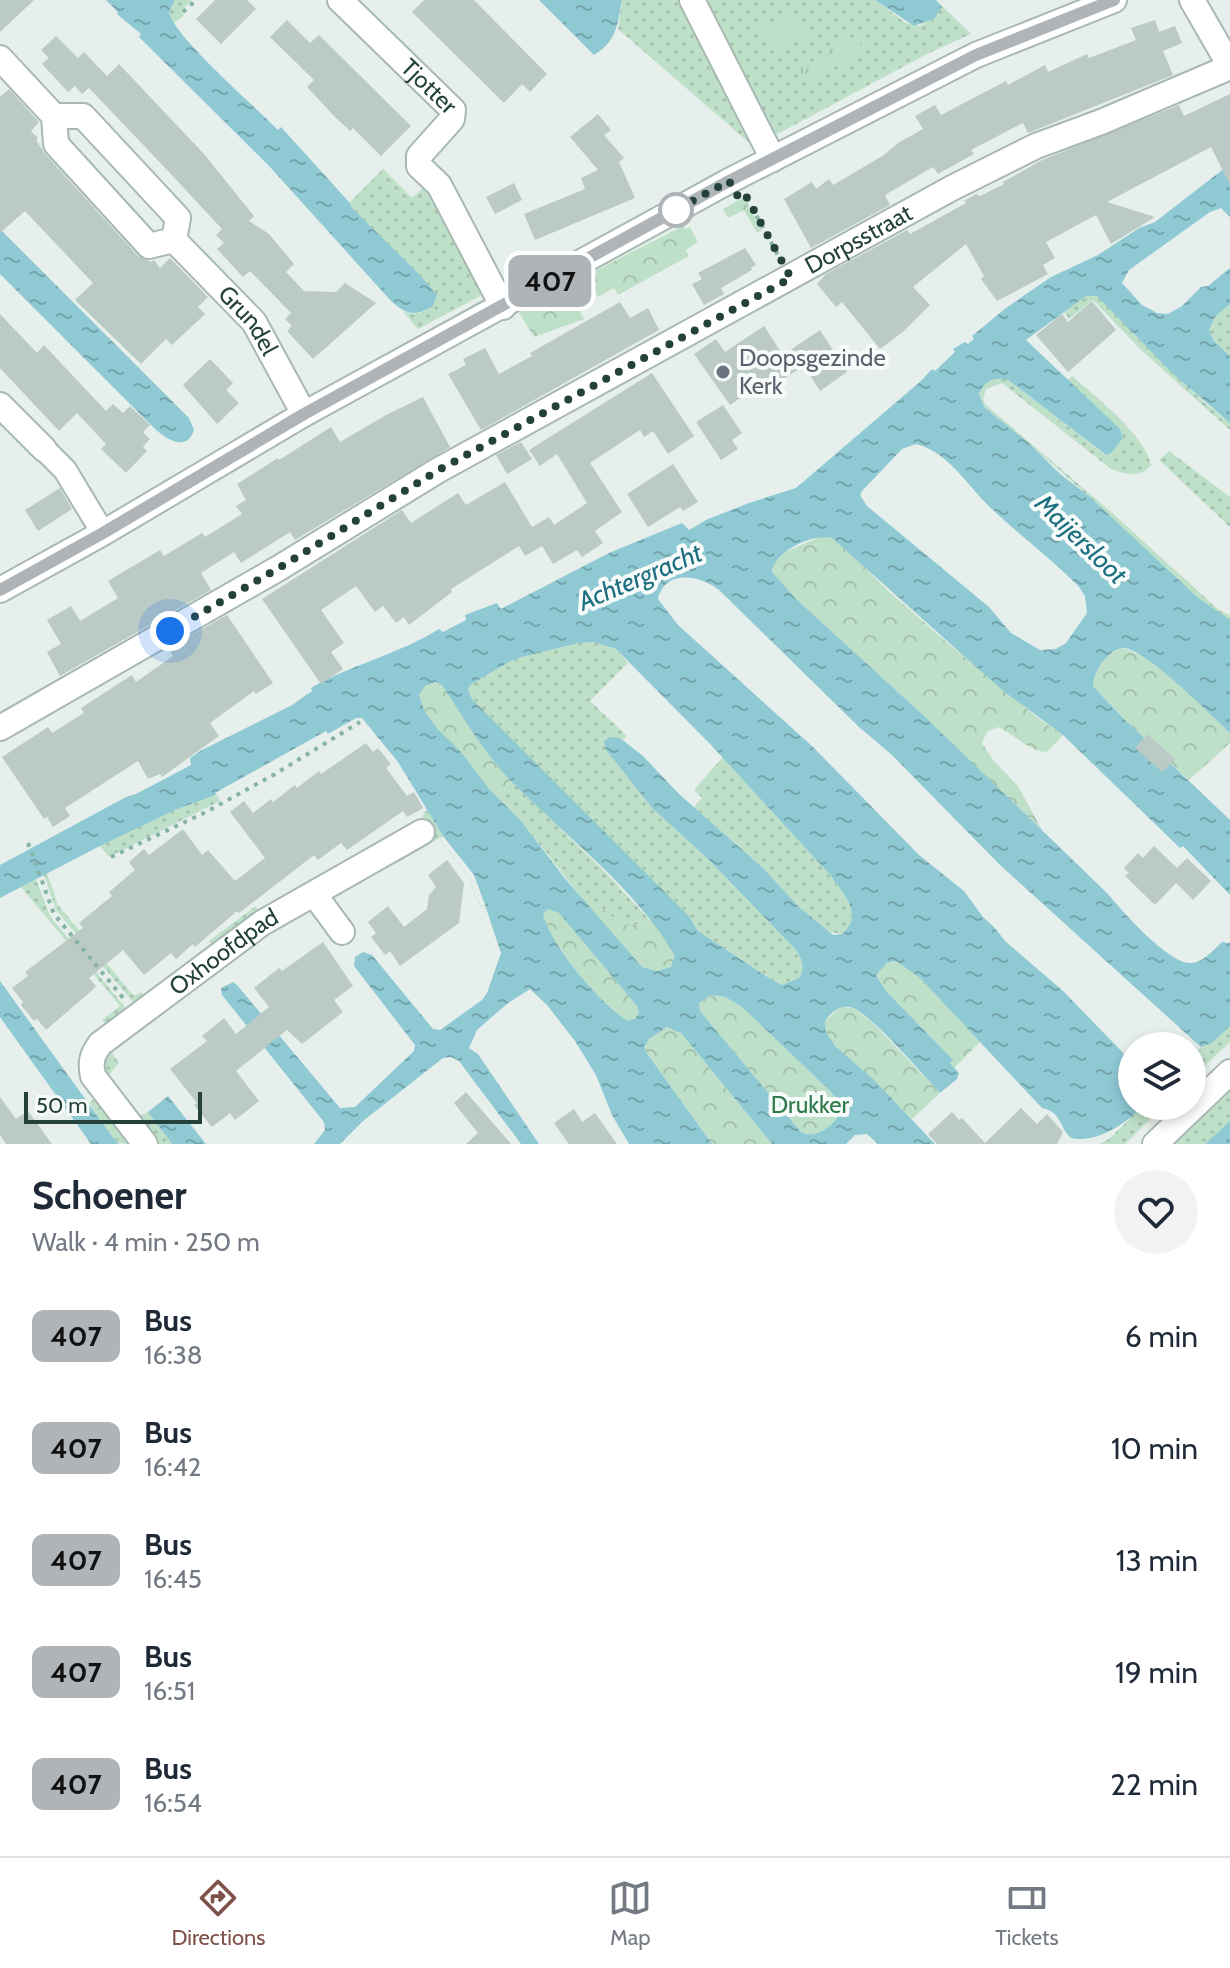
<!DOCTYPE html>
<html lang="en">
<head>
<meta charset="utf-8">
<style>
  :root { --surface:#fff; --page:#f2f2f3; --text:#1f2937; --muted:#747a83; --line:#e0e1e3; --accent:#7f5249 }
  body { margin:0; font-family:Cabin,sans-serif; background:var(--page); color:var(--text); height:100vh; display:flex; flex-direction:column; font-size:30px; white-space:nowrap }
  * { box-sizing:border-box; margin:0 }
  p { font-size:26px; color:var(--muted) }
  .icon { flex:none; width:44px; height:44px; fill:none; stroke:currentColor; stroke-width:2; stroke-linecap:round; stroke-linejoin:round }
  .map { position:relative; height:1144px; overflow:hidden }
  .side { display:flex; flex-direction:column; background:var(--surface); flex:1 }
  .side>* { flex:none }
  .badge { padding:0 16px; border-radius:12px; font-size:28px; line-height:52px }
  .tools { position:absolute; left:1118px; top:1032px; display:grid; gap:16px }
  .tools a { display:grid; place-items:center; width:88px; height:88px; border-radius:50%; background:var(--surface); box-shadow:0 4px 12px #0003; font-size:40px }
  .scale { position:absolute; left:24px; bottom:20px; width:178px; box-sizing:border-box; padding-left:8px; border:4px solid #24423a; border-top:0; font-size:22px; line-height:28px; white-space:nowrap; color:#24423a; -webkit-text-stroke:6px #f7fbf9; paint-order:stroke }
  .you { position:absolute; width:40px; height:40px; margin:-20px; border:6px solid #fff; border-radius:50%; background:#1a73e8; box-shadow:0 0 0 12px #1a73e833 }
  .map>.badge { position:absolute; translate:-50% -50%; box-shadow:0 0 0 4px #fff }
  .round { display:grid; place-items:center; flex:none; width:84px; height:84px; border-radius:42px; background:var(--page) }
  .head { display:flex; align-items:center; justify-content:space-between; height:136px; padding:0 32px }
  h1 { font-size:38px; font-weight:700; line-height:60px }
  ul { padding:0; list-style:none }
  li { display:flex; align-items:center; gap:24px; height:112px; padding:0 32px }
  li div { flex:1 }
  li b { display:block; font-size:30px }
  li em { font-style:normal }
  li .badge { min-width:88px; font-weight:700; text-align:center }
  .dock { display:flex; justify-content:space-around; align-items:center; height:112px; border-top:2px solid var(--line); background:var(--surface); font-size:22px; color:var(--muted) }
  .dock a { display:grid; justify-items:center; gap:4px }
  .dock .on { color:var(--accent) }
  .map>svg:first-child { display:block }
  .grass { fill:url(#grass-dots) }
  .forest { fill:url(#forest-crowns) }
  .park { fill:url(#park-tufts) }
  .garden { fill:#bfe0c8 }
  .water { fill:url(#water-ripples); fill-rule:evenodd }
  .pier { fill:#e6efeb }
  .building { fill:#bbcac4 }
  .lines { fill:none; stroke-linecap:round; stroke-linejoin:round }
  .pedestrian-casing { stroke:#a8b8b2; stroke-width:26 }
  .minor-casing { stroke:#a8b8b2; stroke-width:28 }
  .tertiary-casing { stroke:#a8b8b2; stroke-width:28 }
  .path { stroke:#86b3a5; stroke-width:4; stroke-dasharray:4 6; stroke-linecap:butt }
  .pedestrian { stroke:#fff; stroke-width:22 }
  .minor { stroke:#fff; stroke-width:24 }
  .tertiary { stroke:#fff; stroke-width:24 }
  .line-casing { stroke:#fff; stroke-width:18 }
  .line { stroke:#afb4b9; stroke-width:12 }
  .walk { stroke:#24423a; stroke-width:8; stroke-dasharray:0 14.4 }
  .stop-dot { fill:#fff; stroke:#afb4b9; stroke-width:4 }
  .worship-dot { fill:#6b7280; stroke:#f7fbf9; stroke-width:3 }
  .labels { text-anchor:middle; stroke-width:8; stroke-linejoin:round; paint-order:stroke }
  .street-label { font-size:24px; fill:#24423a; stroke:#f7fbf9 }
  .worship-label { font-size:24px; fill:#5b616d; stroke:#f7fbf9; text-anchor:start }
  .park-label { font-size:24px; fill:#2d7a4b; stroke:#f7fbf9 }
  .water-label { font-size:26px; font-style:italic; fill:#1c6f80; stroke:#f7fbf9 }
</style>
</head>
<body>
<div class="map">
<svg width="1230" height="1144" viewBox="0 0 1230 1144">
  <defs>
    <pattern id="grass-dots" width="8" height="8" patternUnits="userSpaceOnUse" patternTransform="scale(2)"><rect width="8" height="8" fill="#bfe0c8"/><path d="M2 2h.1M6 6h.1" fill="none" stroke="#a4c1ad" stroke-width="1.8" stroke-linecap="round"/></pattern>
    <pattern id="forest-crowns" width="20" height="18" patternUnits="userSpaceOnUse" patternTransform="scale(2)"><rect width="20" height="18" fill="#bfe0c8"/><path d="M2 6a3 3 0 1 1 6 0M12 15a3 3 0 1 1 6 0" fill="none" stroke="#a4c1ad"/></pattern>
    <pattern id="park-tufts" width="24" height="20" patternUnits="userSpaceOnUse" patternTransform="scale(2)"><rect width="24" height="20" fill="#bfe0c8"/><path d="M3 7l-1-3M5 7V3M7 7l1-3M15 17l-1-3M17 17v-4M19 17l1-3" fill="none" stroke="#a4c1ad"/></pattern>
    <pattern id="water-ripples" width="26" height="14" patternUnits="userSpaceOnUse" patternTransform="scale(2)"><rect width="26" height="14" fill="#8ec9d4"/><path d="M2 4q2-2 4 0t4 0M15 11q2-2 4 0t4 0" fill="none" stroke="#74a5ad"/></pattern>
  </defs>
  <rect width="100%" height="100%" fill="#e6efeb"/>
  <g class="grass">
    <polygon points="175,0 192,0 181,11 184,15 173,24 169,12"/>
    <polygon points="622,0 680,0 753,146 618,29"/>
    <polygon points="705,0 875,0 906,23 919,26 934,19 942,7 936,0 971,34 927,54 772,137"/>
    <path d="M383 169 412 198 422 189H429L483 290 480 296 418 329 402 310C415 317 422 313 433 306L436 295 419 274 348 204Z"/>
    <polygon points="1086,296 1098,296 1132,330 1131,332 1205,403 1230,423 1230,430 1141,350 1093,300 1069,319 1064,312"/>
    <polygon points="1230,304 1230,356 1214,341 1209,330 1215,317"/>
    <path d="M1072 376C1094 395 1147 437 1151 465 1140 479 1125 474 1111 469L1002 383 986 389 983 399 986 405 1110 511 1220 611 1230 615V620C1204 611 1162 565 1141 545 1090 497 1038 450 984 407L979 399C979 383 993 375 1008 380L1105 455 1110 453 1123 438 1120 429 1068 381Z"/>
    <polygon points="1169,451 1230,497 1230,527 1159,460"/>
    <path d="M594 642 616 649 628 663 590 701 627 736 623 740 620 737 606 750 652 808 709 860 796 950C803 961 805 967 799 978L782 985 772 980 698 931 688 915 471 698 468 689 470 685 509 662 522 657 579 643Z"/>
    <path d="M723 757 831 876C844 894 864 915 842 934L829 932 798 906 763 868 694 807 702 798 694 790Z"/>
    <path d="M509 778 601 868 651 921C615 934 615 913 587 898H582L522 822 491 792 504 791Z"/>
    <polygon points="217,795 220,801 109,857 100,846 175,810"/>
    <polygon points="427,810 443,836 399,862 398,858 420,825 424,812"/>
    <polygon points="47,873 58,905 134,996 141,992 145,997 137,1007 56,910 44,875"/>
    <polygon points="36,879 50,916 84,957 81,959 21,887"/>
    <polygon points="256,906 258,912 214,947 209,941"/>
    <polygon points="88,962 129,1012 107,1025 102,1020 120,1006 85,964"/>
    <polygon points="1230,1026 1230,1042 1192,1078 1192,1055 1201,1047 1212,1043"/>
    <polygon points="108,1047 119,1063 108,1076 138,1117 148,1112 172,1144 157,1144 107,1084 101,1065"/>
    <polygon points="1230,1081 1230,1121 1205,1144 1166,1144"/>
    <polygon points="97,1097 124,1133 123,1135 129,1144 117,1143 89,1103"/>
    <polygon points="1143,1106 1163,1106 1125,1144 1099,1144 1109,1139"/>
  </g>
  <g class="forest">
    <polygon points="744,197 762,230 757,233 744,210 728,218 723,209"/>
    <polygon points="683,226 685,229 690,227 698,242 686,250 689,256 618,295 614,288 598,297 588,276 589,274"/>
    <polygon points="567,287 584,319 534,337 519,313"/>
    <path d="M822 536 832 538 850 552 885 588 943 639 1038 718 1063 735 1047 752C1030 752 1014 734 998 727L987 732 982 743 993 760 1018 786 1044 834 922 714 795 598 772 573 773 564 785 552Z"/>
    <path d="M1121 648C1155 654 1204 709 1230 733V743L1189 780 1140 735 1093 686C1095 669 1106 655 1121 648Z"/>
    <polygon points="436,682 442,685 509,778 504,791 491,792 461,752 437,728 425,712 419,695 425,685"/>
    <path d="M587 897C614 913 617 934 651 921L663 934 675 956 672 967 657 971 642 967 582 899Z"/>
    <path d="M548 909 559 913 637 1006 639 1012 636 1019 628 1021C600 1004 551 946 543 914Z"/>
    <polygon points="896,961 920,978 980,1042 954,1068 950,1063 953,1060 886,991 876,974 887,963"/>
    <path d="M711 995 725 997 742 1007 831 1092 842 1105C839 1122 817 1141 801 1132L700 1011 699 1003Z"/>
    <polygon points="841,1007 853,1008 873,1023 940,1093 912,1119 831,1042 826,1032 825,1021"/>
    <polygon points="664,1028 673,1028 681,1033 772,1144 712,1144 646,1052 646,1042"/>
  </g>
  <path class="park" d="M841 36 858 38C864 48 862 53 855 62L842 63 806 82 799 69 829 52Z"/>
  <polygon class="garden" points="793,11 807,36 774,53 761,28"/>
  <g class="water">
    <path d="M106 0H175L169 12C174 37 256 107 278 130L281 127 349 202 352 208 419 274 437 295 433 306C415 317 407 315 391 301L270 167 139 37 141 34 117 14 118 12Z"/>
    <path d="M539 0H622C617 24 618 40 594 55Z"/>
    <polygon points="875,0 936,0 942,7 934,19 914,26"/>
    <path d="M1230 164V217L1221 208 1210 212 1129 270 1122 283 1142 305 1157 313 1168 314 1182 306 1201 287 1208 286 1230 268V304L1215 317 1209 330 1214 341 1230 356V423L1170 371 1097 296H1086L1026 340 1120 429 1123 438 1111 453 1106 455 1008 380C994 376 984 381 979 394L984 407 1031 445 1060 474 1090 497 1197 597 1230 620V733C1212 716 1143 646 1122 648 1116 649 1110 654 1106 658 1099 666 1094 674 1093 686L1124 719 1230 820V895L1183 846 1180 848 1063 735 1002 690 832 538C813 533 774 551 772 572L795 598 922 714 1108 894C1122 911 1168 963 1190 963 1203 963 1213 950 1222 942L1230 943V1026L1212 1043 1201 1047 1000 865 892 755 859 727 719 590C700 575 665 569 658 599L678 625 813 747 919 855 964 891 983 917 994 927 1006 942 1063 991 1132 1062V1106H1143C1127 1123 1096 1144 1071 1138 1058 1126 1063 1113 1042 1108L920 978 896 961 887 963 876 975 886 991 953 1060 950 1063 959 1073 957 1079 940 1093C924 1076 869 1011 850 1007 839 1005 831 1013 825 1021L826 1032 835 1046 873 1079 935 1144H878L867 1134 855 1135 846 1144H772L681 1033 667 1027 649 1039 645 1046 646 1052 712 1144H629L612 1115 596 1075 575 1041 547 1005 530 989 508 1003 477 1030 469 1048 478 1054 539 1144H521L459 1061 451 1057 443 1058 363 1121 340 1144H314L325 1130 324 1122 222 995 221 988 233 982 237 985 340 1108 355 1107 414 1051 415 1045 354 966 355 957 363 952 372 955 433 1029 440 1030 482 1000 487 993 501 953 485 905 481 906 475 897 470 878 440 840 443 836 398 762 362 718H356L218 797 216 795 175 810 98 847 0 898V865L126 797 136 794 191 765 190 758 202 750 292 705 312 691 311 688C348 666 399 654 439 629L443 632 466 620 465 615 497 603 501 609 609 553 682 523 689 530 708 519 749 503 796 488 922 380 932 369 935 371 955 352 953 349 965 342 968 344 974 339 972 336 1006 308 1051 277 1098 255 1139 228 1155 222ZM916 444C949 452 967 486 991 508 1019 535 1052 559 1079 587L1085 596 1087 613 1066 643 1056 649 1040 650 1011 633 989 607 867 506 860 495 862 491 902 449ZM594 642 616 649 712 746 831 876C844 894 864 915 842 934L833 935 798 906 763 868 679 794 643 756 620 738 610 737 604 741 606 750 652 808 709 860 796 950C803 961 805 967 799 978L782 985 772 980 698 931 688 915 471 698 468 689 470 685 509 662 522 657 579 643ZM435 682 442 685C463 717 484 753 511 781 565 836 637 889 675 956L671 967 657 971 642 967 563 876 522 822 490 790 461 752 437 728 425 712 419 695 425 686ZM548 909 559 913 637 1006 639 1012 636 1018 628 1021C600 1004 551 946 543 914ZM711 995 725 997 742 1007 831 1092 842 1106C839 1122 817 1141 801 1132L700 1011 699 1003Z"/>
    <path d="M0 229 189 418 194 430C187 451 169 441 156 430L0 274Z"/>
    <polygon points="0,981 117,1143 120,1144 91,1144 0,1017"/>
    <polygon points="168,1096 206,1144 172,1144 148,1112"/>
    <polygon points="1230,1121 1230,1144 1205,1144"/>
  </g>
  <g class="pier">
    <polygon points="326,731 330,737 281,765 279,763 218,797 215,793"/>
    <polygon points="443,836 474,875 485,905 481,906 475,897 470,878 440,840"/>
  </g>
  <g class="building">
    <polygon points="0,0 34,0 0,32"/>
    <polygon points="215,0 247,0 256,9 221,44 196,19"/>
    <polygon points="424,0 474,0 547,74 530,92 522,84 504,103 412,12"/>
    <polygon points="287,20 310,43 319,35 411,126 381,156 353,128 350,131 334,116 307,87 314,80 270,37"/>
    <polygon points="1155,20 1159,32 1175,26 1182,43 1163,51 1173,75 1028,133 1023,123 971,150 974,154 938,174 933,167 885,195 890,205 811,248 784,199 812,182 816,189 829,179 833,185 884,155 898,143 923,129 915,116 935,105 941,115 1006,81 1008,85 1045,65 1048,72 1087,54 1089,58 1136,40 1131,28"/>
    <polygon points="56,36 78,58 84,52 107,76 119,64 204,154 254,216 249,221 269,234 294,264 286,272 304,291 336,292 345,283 376,303 313,359 287,331 292,326 285,319 291,313 250,271 243,277 217,249 224,243 216,235 222,229 169,172 89,88 82,94 75,86 68,92 42,64 49,58 41,50"/>
    <polygon points="9,89 39,122 31,131 38,138 36,140 45,154 138,256 151,262 154,260 160,268 170,258 208,297 198,307 205,314 172,345 166,339 141,364 75,300 93,283 25,211 0,233 0,97"/>
    <polygon points="1230,94 1230,185 1211,147 1107,202 1155,217 1111,244 1096,215 1046,242 1055,258 1043,265 1048,274 997,301 981,279 984,276 966,244 913,287 930,305 904,331 880,349 842,302 836,307 817,284 826,274 907,230 910,234 966,203 964,201 976,194 980,196 1004,184 1003,182 1042,160 1179,105 1184,116"/>
    <polygon points="598,114 611,130 604,135 624,158 619,162 635,198 535,240 524,214 585,189 581,178 598,170 570,137"/>
    <polygon points="514,183 522,200 495,214 486,197"/>
    <polygon points="745,248 756,265 751,268 752,270 721,288 724,294 704,305 692,284 702,279 698,273"/>
    <polygon points="1092,301 1116,330 1068,372 1036,335 1062,314 1068,322"/>
    <polygon points="620,302 630,318 648,308 659,330 481,430 448,374 466,365 463,359 485,348 499,374 532,356 530,353"/>
    <polygon points="0,314 37,353 44,345 106,411 113,404 123,413 130,406 150,425 143,432 150,439 143,447 147,451 126,473 101,449 106,444 77,413 59,431 0,368"/>
    <polygon points="764,326 783,355 820,330 847,372 820,391 804,366 765,390 761,384 730,405 694,354 716,339 725,352"/>
    <polygon points="210,359 233,383 226,390 239,403 217,424 183,385"/>
    <polygon points="652,373 694,436 668,454 653,431 644,437 640,430 590,463 622,512 595,531 603,543 582,557 577,550 553,564 542,546 525,556 519,546 451,589 452,592 409,625 404,617 396,623 383,606 375,612 356,586 321,610 344,643 331,652 343,669 321,684 262,599 402,510 411,523 458,493 466,505 505,482 532,527 549,517 554,525 587,503 557,454 540,466 529,450"/>
    <polygon points="423,397 450,447 295,540 290,532 241,563 234,552 201,573 211,590 60,676 47,652 61,644 47,620 71,606 80,621 118,598 108,581 160,550 164,556 202,533 205,537 242,514 236,506 246,500 237,484 278,458 279,460 331,427 340,442 386,415"/>
    <polygon points="723,405 742,433 732,440 738,449 721,460 696,422"/>
    <polygon points="521,442 532,459 507,474 496,455"/>
    <polygon points="673,464 698,502 683,511 680,507 648,527 627,494"/>
    <polygon points="60,488 72,509 38,531 25,510"/>
    <polygon points="227,615 273,683 256,694 254,691 210,723 219,736 162,777 160,774 148,779 138,761 65,808 70,816 53,827 47,817 44,819 2,757 48,727 52,733 84,713 81,708 132,675 136,682 173,656 170,650 172,646"/>
    <polygon points="1147,734 1175,759 1162,772 1135,748"/>
    <polygon points="366,743 373,752 378,748 391,764 386,768 407,796 414,792 423,808 407,817 403,811 347,850 341,843 318,860 314,855 239,913 237,911 195,947 193,944 176,959 171,953 144,975 123,950 89,978 96,986 89,993 46,1030 37,1019 34,1021 21,1005 23,1002 12,988 28,976 25,972 83,928 79,923 112,896 109,892 135,870 129,862 144,849 149,855 183,829 202,855 208,850 235,881 265,858 230,812 244,801 253,813 271,799 273,802 295,785 297,788 319,771 321,774"/>
    <polygon points="1154,846 1177,868 1187,858 1211,881 1193,900 1176,883 1155,905 1125,876 1129,873 1124,868 1138,853 1143,858"/>
    <polygon points="447,860 464,883 459,923 400,966 390,951 385,955 371,937 376,933 368,922 388,906 404,927 427,909 429,895 436,887 428,875"/>
    <polygon points="323,942 353,986 334,1000 343,1012 302,1044 287,1030 236,1071 259,1101 235,1120 230,1113 212,1127 194,1105 197,1103 170,1069 207,1041 202,1036 224,1018 236,1034 269,1007 254,988 279,968 282,971"/>
    <polygon points="466,1092 511,1144 466,1144 478,1133 454,1103"/>
    <polygon points="0,1097 16,1119 28,1111 52,1144 6,1144 0,1135"/>
    <polygon points="1021,1108 1037,1124 1047,1114 1063,1132 1057,1144 937,1144 928,1134 952,1112 959,1120 962,1118 985,1143"/>
    <polygon points="574,1109 582,1122 595,1113 617,1144 569,1144 554,1123"/>
  </g>
  <g class="lines">
    <g class="pedestrian-casing">
      <polyline id="pedestrian" points="44,449 65,470 103,533"/>
    </g>
    <g class="minor-casing">
      <g id="minor">
        <path id="s1" d="M340 0 453 110 452 119 419 156V166L439 185 503 307"/>
        <polyline points="692,0 773,159"/>
        <polyline points="1192,0 1230,66"/>
        <polyline points="0,58 54,116 56,144 149,246 174,240"/>
        <polyline points="54,116 83,116 178,218 174,240"/>
        <path id="s2" d="M174 240 254 322 304 414"/>
        <polyline points="0,405 44,449"/>
        <path id="s3" d="M0 728 279 568 437 471 952 188 1036 146 1101 122 1230 67"/>
        <polyline points="314,894 342,932"/>
        <path id="s4" d="M145 1144 93 1076C90 1062 92 1055 100 1044L262 923 422 832"/>
        <polyline points="1155,1144 1230,1072"/>
      </g>
    </g>
    <g class="tertiary-casing">
      <polyline id="tertiary" points="0,590 103,533 304,414 729,181 976,55 1114,0"/>
    </g>
    <g class="path">
      <polyline points="183,12 196,0"/>
      <polyline points="747,198 779,257"/>
      <polyline points="28,843 54,914 124,999"/>
      <polyline points="111,857 206,812 275,774 360,722"/>
    </g>
    <use href="#pedestrian" class="pedestrian"/>
    <use href="#minor" class="minor"/>
    <use href="#tertiary" class="tertiary"/>
  </g>
  <g class="lines">
    <g class="line-casing">
      <polyline id="line" points="0,590 103,533 304,414 729,181 976,55 1114,0"/>
    </g>
    <use href="#line" class="line"/>
    <polyline class="walk" points="170,631 279,568 437,471 791,278 745,194 739,198 729,181 676,210"/>
  </g>
  <circle class="stop-dot" cx="676" cy="210" r="16"/>
  <circle class="worship-dot" cx="723" cy="372" r="8"/>
  <g class="labels">
    <g class="street-label">
      <text dy="8" stroke="none"><textPath href="#s1" startOffset="124">Tjotter</textPath></text>
      <text dy="8" stroke="none"><textPath href="#s3" startOffset="988">Dorpsstraat</textPath></text>
      <text dy="8" stroke="none"><textPath href="#s2" startOffset="110">Grundel</textPath></text>
      <text dy="8" stroke="none"><textPath href="#s4" startOffset="274">Oxhoofdpad</textPath></text>
    </g>
    <g class="worship-label">
      <text x="739" y="366">Doopsgezinde<tspan x="739" dy="28">Kerk</tspan></text>
    </g>
    <g class="park-label">
      <text x="810" y="1113">Drukker</text>
    </g>
    <g class="water-label">
      <text transform="translate(1081 539) rotate(44)" y="9">Maijersloot</text>
      <text transform="translate(640 577) rotate(-23)" y="9">Achtergracht</text>
    </g>
  </g>
</svg>
<div class="tools">
<a><svg class="icon" aria-label="layers" viewBox="0 0 24 24"><path d="M12 4l9 5-9 5-9-5zM3 14l9 5 9-5"/></svg></a>
</div>
<div class="scale">50 m</div>
<div class="you" style="left:170px;top:631px"></div>
<b class="badge" style="left:550px;top:281px;background:#afb4b9;color:#111">407</b>
</div>
<section class="side">
<div class="head"><div><h1>Schoener</h1><p>Walk · 4 min · 250 m</p></div><a class="round"><svg class="icon" aria-label="heart" viewBox="0 0 24 24"><path d="M12 20l-8-8c-3-5 5-10 8-4 3-6 11-1 8 4z"/></svg></a></div>
<ul>
<li><span class="badge" style="background:#afb4b9;color:#111">407</span><div><b>Bus</b><p>16:38</p></div><em>6 min</em></li>
<li><span class="badge" style="background:#afb4b9;color:#111">407</span><div><b>Bus</b><p>16:42</p></div><em>10 min</em></li>
<li><span class="badge" style="background:#afb4b9;color:#111">407</span><div><b>Bus</b><p>16:45</p></div><em>13 min</em></li>
<li><span class="badge" style="background:#afb4b9;color:#111">407</span><div><b>Bus</b><p>16:51</p></div><em>19 min</em></li>
<li><span class="badge" style="background:#afb4b9;color:#111">407</span><div><b>Bus</b><p>16:54</p></div><em>22 min</em></li>
</ul>
</section>
<nav class="dock">
<a class="on"><svg class="icon" aria-label="directions" viewBox="0 0 24 24"><path d="M12 3l9 9-9 9-9-9zM9 14v-3h6M13 9l2 2-2 2"/></svg>Directions</a>
<a><svg class="icon" aria-label="map" viewBox="0 0 24 24"><path d="M3 6l6-2 6 2 6-2v14l-6 2-6-2-6 2zM9 4v14M15 6v14"/></svg>Map</a>
<a><svg class="icon" aria-label="tickets" viewBox="0 0 24 24"><path d="M3 7h18v10H3zM15 7v10"/></svg>Tickets</a>
</nav>
</body>
</html>
